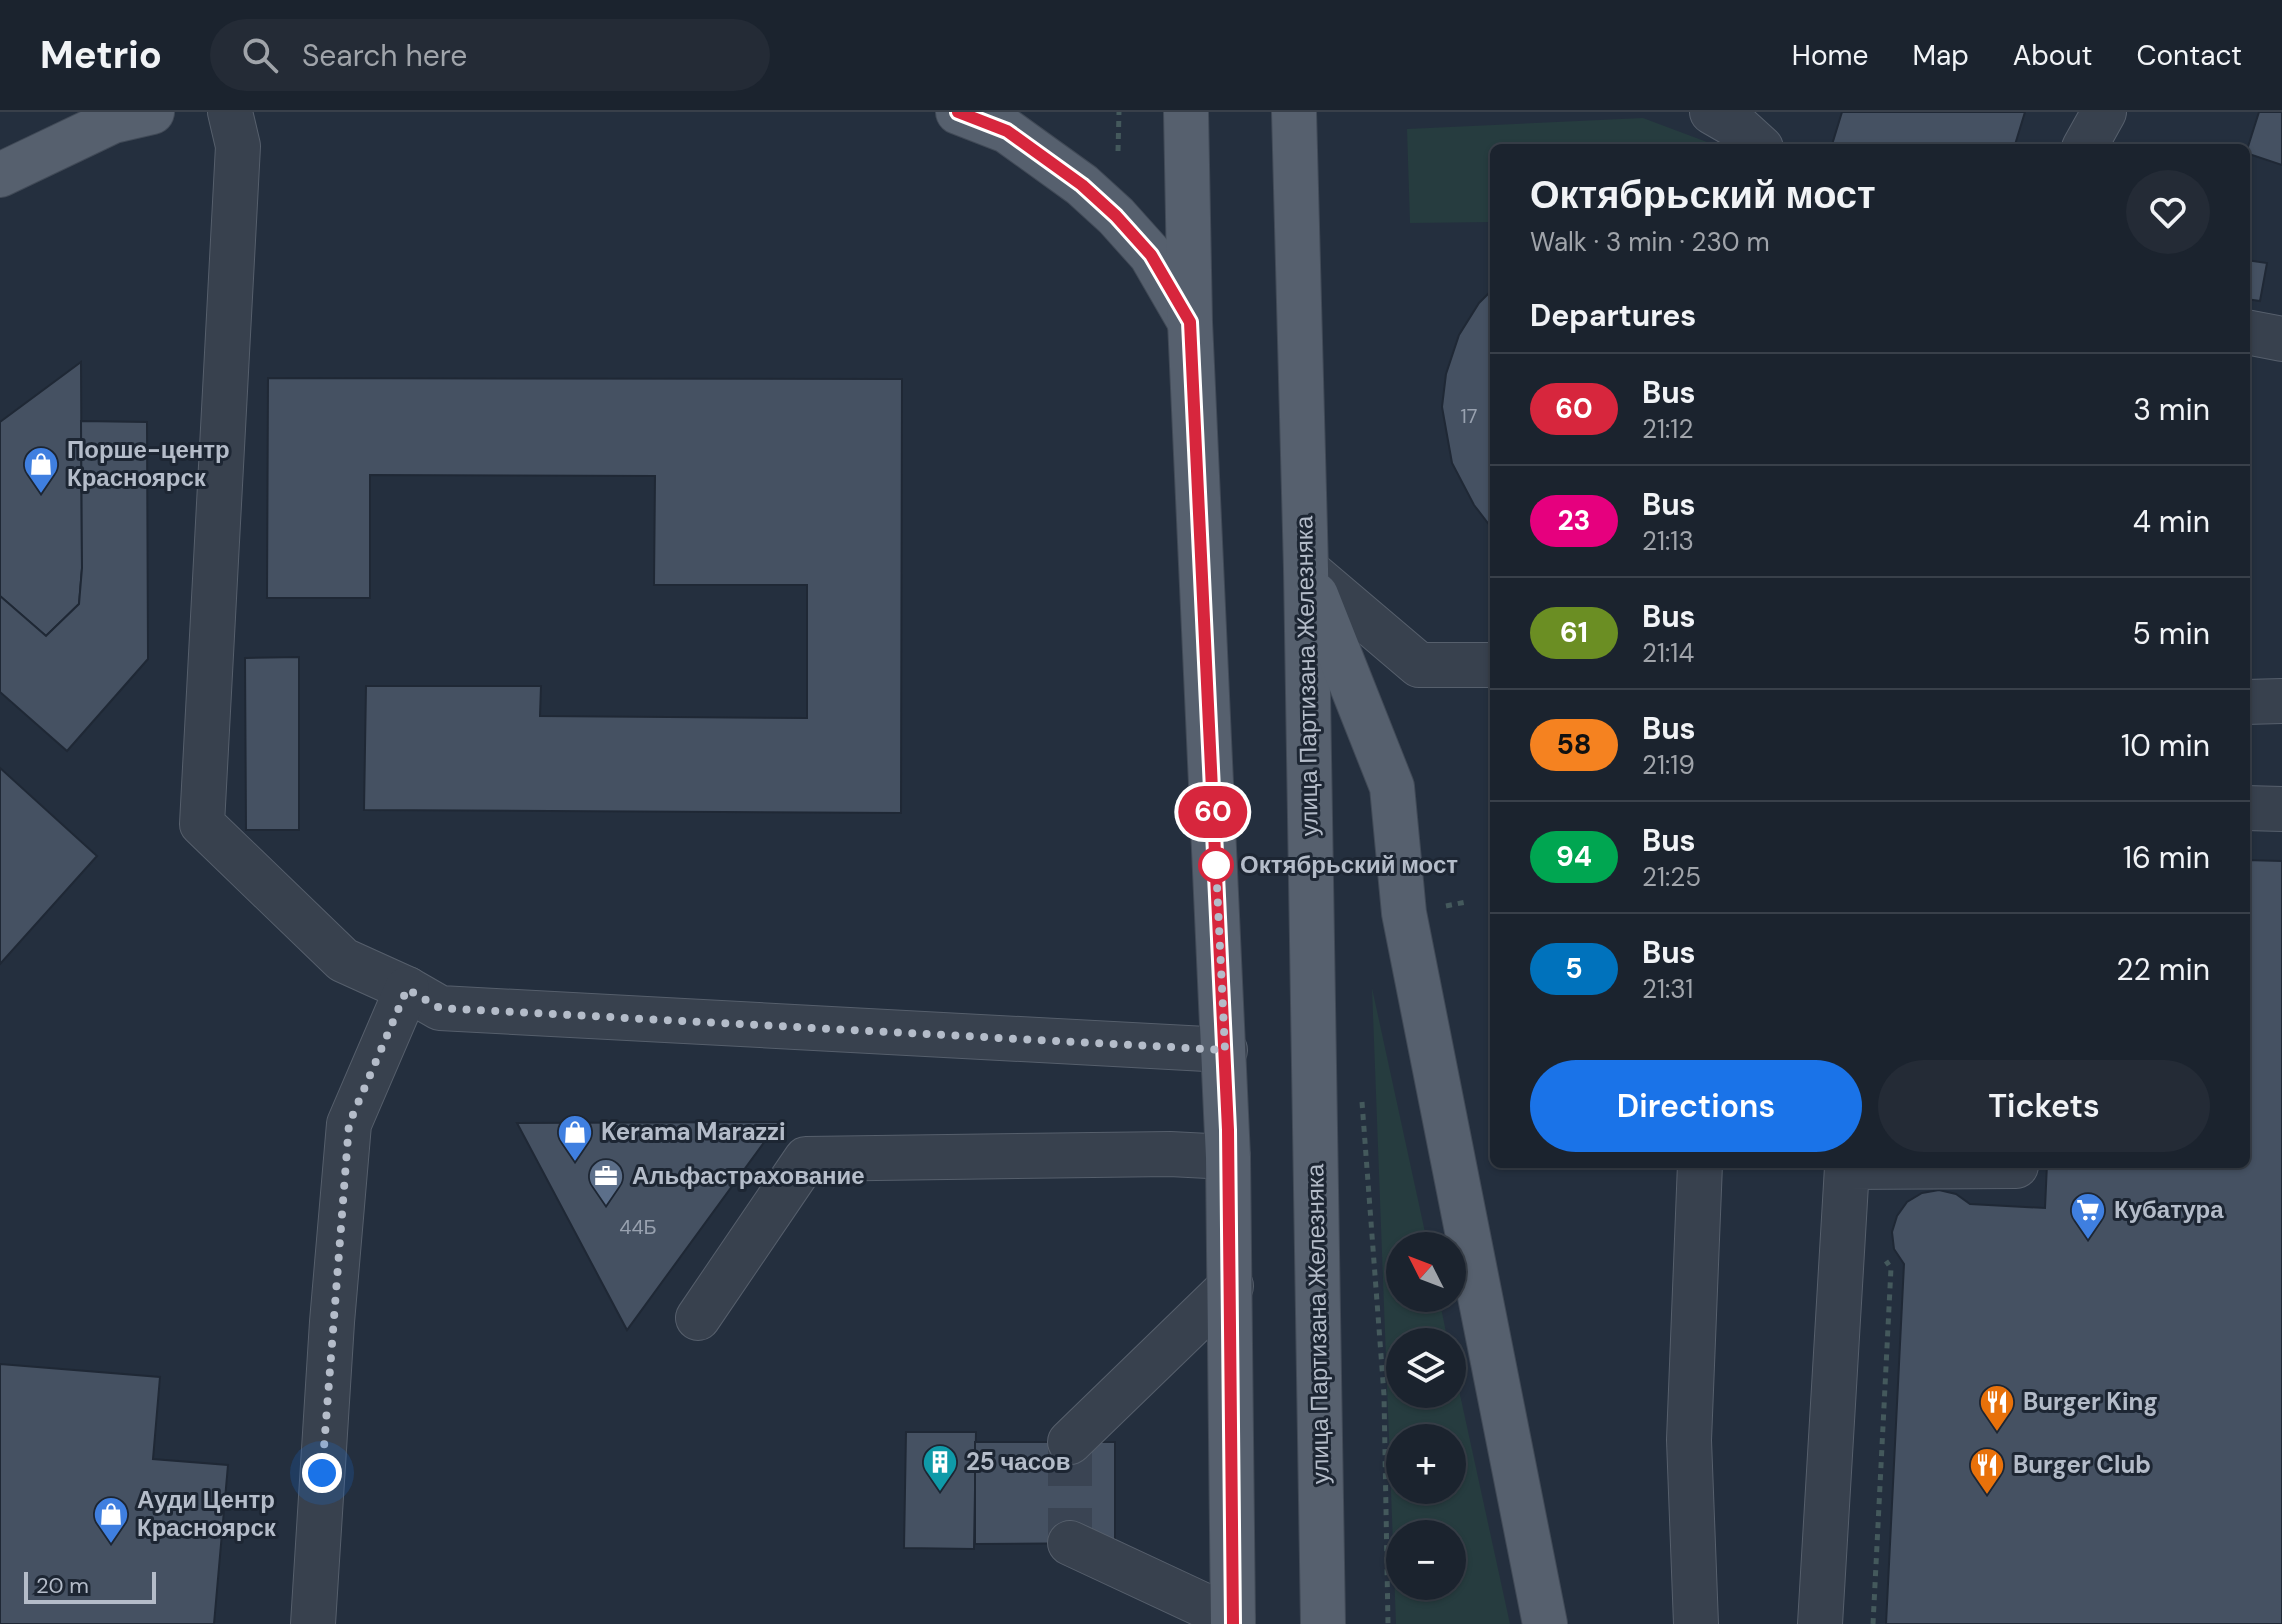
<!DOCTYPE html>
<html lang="en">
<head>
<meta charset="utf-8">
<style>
  :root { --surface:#1b232e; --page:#242b36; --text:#f1f3f6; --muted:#a0a4aa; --line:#39404a; --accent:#1a73e8 }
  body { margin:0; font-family:"DM Sans",sans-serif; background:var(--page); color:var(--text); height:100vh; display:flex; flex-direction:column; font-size:30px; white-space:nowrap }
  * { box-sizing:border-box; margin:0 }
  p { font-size:26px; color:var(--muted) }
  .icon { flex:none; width:44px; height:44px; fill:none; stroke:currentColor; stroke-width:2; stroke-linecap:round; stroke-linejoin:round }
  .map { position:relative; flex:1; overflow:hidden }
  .drawer { position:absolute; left:1490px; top:32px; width:760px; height:1024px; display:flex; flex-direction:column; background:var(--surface); border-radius:12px; box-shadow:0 2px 6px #0004,0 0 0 2px var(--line) }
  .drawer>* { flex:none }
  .badge { padding:0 16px; border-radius:26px; font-size:28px; line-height:52px }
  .needle { width:52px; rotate:312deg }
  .fabs { position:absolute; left:1386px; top:1120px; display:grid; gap:16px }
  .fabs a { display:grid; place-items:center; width:80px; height:80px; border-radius:50%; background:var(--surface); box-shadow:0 2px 6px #0004,0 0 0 2px var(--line); font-size:40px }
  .scale { position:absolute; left:24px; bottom:20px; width:132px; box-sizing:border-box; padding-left:8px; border:4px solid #b4bcc9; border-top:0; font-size:22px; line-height:28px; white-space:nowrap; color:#b4bcc9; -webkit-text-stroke:6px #1d2633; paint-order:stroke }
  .you { position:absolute; width:40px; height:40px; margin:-20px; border:6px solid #fff; border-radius:50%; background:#1a73e8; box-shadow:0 0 0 12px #1a73e833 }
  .map>.badge { position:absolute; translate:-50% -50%; box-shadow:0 0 0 4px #fff }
  h2 { padding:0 40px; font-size:30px; line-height:72px }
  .round { display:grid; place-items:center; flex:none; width:84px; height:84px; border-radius:42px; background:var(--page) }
  .summary { display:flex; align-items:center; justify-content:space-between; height:136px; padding:0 40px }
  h1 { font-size:38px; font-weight:600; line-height:60px }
  .primary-button { display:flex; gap:16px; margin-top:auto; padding:16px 40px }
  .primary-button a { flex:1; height:92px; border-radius:48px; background:var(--accent); color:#fff; font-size:32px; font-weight:600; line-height:92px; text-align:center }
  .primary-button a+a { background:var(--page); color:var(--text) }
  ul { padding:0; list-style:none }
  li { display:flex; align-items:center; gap:24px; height:112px; padding:0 40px; border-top:2px solid var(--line) }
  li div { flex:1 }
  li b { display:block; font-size:30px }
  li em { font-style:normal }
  li .badge { min-width:88px; font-weight:700; text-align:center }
  header { display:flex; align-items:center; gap:48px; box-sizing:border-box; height:112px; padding:0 40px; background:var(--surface); border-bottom:2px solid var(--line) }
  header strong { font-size:38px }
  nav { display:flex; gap:44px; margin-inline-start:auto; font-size:28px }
  .search { width:560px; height:72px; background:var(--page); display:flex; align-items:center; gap:20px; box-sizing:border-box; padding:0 28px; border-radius:44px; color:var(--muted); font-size:30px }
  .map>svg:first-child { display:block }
  .green { fill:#263c3f; fill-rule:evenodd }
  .building { fill:#455162; stroke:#1f2835; stroke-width:2 }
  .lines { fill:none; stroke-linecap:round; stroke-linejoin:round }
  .minor-tunnel { stroke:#3a4453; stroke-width:44; stroke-dasharray:44 22; stroke-linecap:butt }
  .minor-casing { stroke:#565f6c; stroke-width:46 }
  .major-casing { stroke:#414a57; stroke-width:46 }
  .path { stroke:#44595c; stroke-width:5; stroke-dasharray:6 6; stroke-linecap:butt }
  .minor { stroke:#38414e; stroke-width:44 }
  .major { stroke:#56606e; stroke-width:44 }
  .line-casing { stroke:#fff; stroke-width:18 }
  .line { stroke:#d7263d; stroke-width:12 }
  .walk { stroke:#b4bcc9; stroke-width:8; stroke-dasharray:0 14.4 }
  .stop-dot { fill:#fff; stroke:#d7263d; stroke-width:4 }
  .labels { text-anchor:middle; stroke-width:6; stroke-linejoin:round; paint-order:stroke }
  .number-label { font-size:20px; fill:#98a1af }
  .poi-label { font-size:24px; font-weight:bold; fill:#b4bcc9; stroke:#1d2633; text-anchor:start }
  .street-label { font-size:24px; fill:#b4bcc9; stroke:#1d2633 }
  .stop-label { font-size:24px; font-weight:bold; fill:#b4bcc9; stroke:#1d2633; text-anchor:start }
</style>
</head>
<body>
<header>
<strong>Metrio</strong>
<div class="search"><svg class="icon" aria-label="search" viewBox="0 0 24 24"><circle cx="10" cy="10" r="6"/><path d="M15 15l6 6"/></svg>Search here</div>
<nav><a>Home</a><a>Map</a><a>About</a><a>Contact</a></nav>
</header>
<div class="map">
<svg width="2282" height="1512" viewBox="0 0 2282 1512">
  <rect width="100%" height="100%" fill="#242f3e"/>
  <g class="green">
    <polygon points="1643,6 1715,33 1715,36 1494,36 1494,110 1410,111 1407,17"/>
    <path d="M1372 876 1428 1134H1400V1186H1439L1448 1230H1400V1282H1452V1246L1510 1512H1396ZM1400 1326H1452V1378H1400ZM1400 1422H1452V1474H1400Z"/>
  </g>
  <g class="building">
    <polygon points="1842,0 2025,0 2014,36 1831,36"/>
    <polygon points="2259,0 2282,0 2282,53 2246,41"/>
    <polygon points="2246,148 2267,151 2260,189 2246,187"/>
    <polygon points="1494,176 1494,419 1474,393 1452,351 1442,295 1446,262 1459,223 1479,191"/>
    <polygon points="81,250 82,456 79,492 46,524 0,484 0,310"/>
    <polygon points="268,266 902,267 901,701 364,698 366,574 541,574 540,604 807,606 807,473 654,473 655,364 370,363 370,486 267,486"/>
    <polygon points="81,309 147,310 148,547 67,639 0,580 0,484 46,524 79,492 82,456"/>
    <polygon points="299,545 299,718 246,718 245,546"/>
    <polygon points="0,656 97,744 0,852"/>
    <polygon points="2246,748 2282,749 2282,1512 1886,1512 1904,1152 1894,1137 1892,1120 1897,1104 1907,1090 1922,1081 1939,1078 1956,1082 1970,1092 2045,1096 2047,1052 2246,1052"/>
    <polygon points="779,1010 627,1218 517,1011"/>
    <polygon points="0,1252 160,1265 153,1347 228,1353 214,1512 0,1512"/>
    <polygon points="906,1320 976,1320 974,1437 904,1436"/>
    <polygon points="975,1330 1115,1330 1115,1431 975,1432"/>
  </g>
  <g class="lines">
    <polyline class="minor-tunnel" points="1070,1330 1070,1431"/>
    <g class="minor-casing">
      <g id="minor">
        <polyline points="230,0 238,34 202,712 343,848 407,877 440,896 1225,938"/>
        <polyline points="1712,0 1738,15 1761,36"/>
        <polyline points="2084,36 2104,0"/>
        <polyline points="2246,220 2282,227"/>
        <polyline points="1306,457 1419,553 1494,553"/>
        <polyline points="2246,590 2282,589"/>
        <polyline points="2246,696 2282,697"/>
        <polyline points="698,1206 806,1047 1170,1042 1228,1045"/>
        <polyline points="1070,1330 1231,1174"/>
        <polyline points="1070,1431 1233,1507"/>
        <polyline points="313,1512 332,1210 349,1012 407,877"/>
        <polyline points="1696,1512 1689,1328 1700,1052"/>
        <polyline points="1820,1512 1847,1055 2016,1054 2016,1052"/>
      </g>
    </g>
    <g class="major-casing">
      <g id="major">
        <polyline points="958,0 1007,19 1082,73 1116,104 1151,143 1188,207"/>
        <polyline points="1186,0 1190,210 1228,1045 1233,1512"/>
        <polyline points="1294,0 1306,457 1323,1512"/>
        <polyline points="0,63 113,9 152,0"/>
        <polyline points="1316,483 1392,675 1404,801 1545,1512"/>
      </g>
    </g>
    <g class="path">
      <polyline points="1118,39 1119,0"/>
      <polyline points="1446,794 1466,790"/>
      <polyline points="1362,990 1384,1283 1388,1512"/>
      <polyline points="1873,1512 1891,1156 1886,1149"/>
    </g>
    <use href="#minor" class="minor"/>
    <use href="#major" class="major"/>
  </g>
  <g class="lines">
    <g class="line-casing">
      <polyline id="line" points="958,0 1007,19 1082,73 1116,104 1151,143 1190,210 1228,1018 1233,1512"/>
    </g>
    <use href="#line" class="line"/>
    <polyline class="walk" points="322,1361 349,1012 407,877 440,896 1225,938 1216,753"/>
  </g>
  <defs>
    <g id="shop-pin" transform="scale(1.8)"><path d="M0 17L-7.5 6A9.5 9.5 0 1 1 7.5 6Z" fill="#3f7fe0" stroke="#1d2633"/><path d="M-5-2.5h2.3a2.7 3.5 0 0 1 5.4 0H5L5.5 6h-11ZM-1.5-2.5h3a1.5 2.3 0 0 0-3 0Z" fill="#fff"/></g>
    <g id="office-pin" transform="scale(1.8)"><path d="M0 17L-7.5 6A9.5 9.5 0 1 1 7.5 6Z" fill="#5c6f8a" stroke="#1d2633"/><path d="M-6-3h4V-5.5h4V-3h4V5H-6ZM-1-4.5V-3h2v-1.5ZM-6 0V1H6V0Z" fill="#fff"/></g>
    <g id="supermarket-pin" transform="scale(1.8)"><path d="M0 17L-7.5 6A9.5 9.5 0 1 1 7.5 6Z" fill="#3f7fe0" stroke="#1d2633"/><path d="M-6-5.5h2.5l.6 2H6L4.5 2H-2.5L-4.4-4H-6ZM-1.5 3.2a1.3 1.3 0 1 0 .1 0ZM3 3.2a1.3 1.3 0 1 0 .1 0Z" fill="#fff"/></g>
    <g id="restaurant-pin" transform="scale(1.8)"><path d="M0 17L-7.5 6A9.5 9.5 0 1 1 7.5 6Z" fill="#e8710a" stroke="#1d2633"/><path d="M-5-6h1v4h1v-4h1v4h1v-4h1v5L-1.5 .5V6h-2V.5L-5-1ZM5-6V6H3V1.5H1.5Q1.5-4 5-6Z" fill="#fff"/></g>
    <g id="building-pin" transform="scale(1.8)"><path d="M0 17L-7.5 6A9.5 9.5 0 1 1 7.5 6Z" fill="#0f9aa8" stroke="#1d2633"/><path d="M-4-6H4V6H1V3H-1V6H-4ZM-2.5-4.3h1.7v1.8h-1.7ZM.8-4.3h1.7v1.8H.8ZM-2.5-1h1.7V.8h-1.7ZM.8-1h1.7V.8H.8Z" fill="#fff"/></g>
  </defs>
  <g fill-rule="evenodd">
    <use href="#shop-pin" x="41" y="352"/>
    <use href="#shop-pin" x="575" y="1020"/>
    <use href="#office-pin" x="606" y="1064"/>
    <use href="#supermarket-pin" x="2088" y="1098"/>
    <use href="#restaurant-pin" x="1997" y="1290"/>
    <use href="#building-pin" x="940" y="1350"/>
    <use href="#restaurant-pin" x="1987" y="1353"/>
    <use href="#shop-pin" x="111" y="1402"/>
  </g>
  <circle class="stop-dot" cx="1216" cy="753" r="16"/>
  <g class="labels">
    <g class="number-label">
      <text x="1469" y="311">17</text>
      <text x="638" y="1122">44Б</text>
    </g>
    <g class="poi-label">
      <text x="67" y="346">Порше-центр<tspan x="67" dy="28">Красноярск</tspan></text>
      <text x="601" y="1028">Kerama Marazzi</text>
      <text x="632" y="1072">Альфастрахование</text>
      <text x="2114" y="1106">Кубатура</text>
      <text x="2023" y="1298">Burger King</text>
      <text x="966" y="1358">25 часов</text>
      <text x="2013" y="1361">Burger Club</text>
      <text x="137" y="1396">Ауди Центр<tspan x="137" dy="28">Красноярск</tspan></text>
    </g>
    <g class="street-label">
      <text transform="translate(1307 564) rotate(-91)" y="8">улица Партизана Железняка</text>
      <text transform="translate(1318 1212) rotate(-91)" y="8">улица Партизана Железняка</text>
    </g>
    <g class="stop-label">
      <text x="1240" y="761">Октябрьский мост</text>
    </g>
  </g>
</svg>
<div class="fabs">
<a><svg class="needle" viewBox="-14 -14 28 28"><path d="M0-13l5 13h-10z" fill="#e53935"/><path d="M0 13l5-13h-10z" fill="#a0a4aa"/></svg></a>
<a><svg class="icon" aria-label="layers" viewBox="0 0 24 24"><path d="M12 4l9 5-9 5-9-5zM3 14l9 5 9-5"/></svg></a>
<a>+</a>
<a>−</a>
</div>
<div class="scale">20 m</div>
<div class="you" style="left:322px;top:1361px"></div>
<b class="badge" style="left:1213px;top:700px;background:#d7263d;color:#fff">60</b>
<section class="drawer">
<div class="summary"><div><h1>Октябрьский мост</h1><p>Walk · 3 min · 230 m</p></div><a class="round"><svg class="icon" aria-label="heart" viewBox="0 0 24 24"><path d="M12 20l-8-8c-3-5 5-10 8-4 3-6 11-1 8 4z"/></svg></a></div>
<h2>Departures</h2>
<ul>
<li><span class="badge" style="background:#d7263d;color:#fff">60</span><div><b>Bus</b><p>21:12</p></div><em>3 min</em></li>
<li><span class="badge" style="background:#e6007e;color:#fff">23</span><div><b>Bus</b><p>21:13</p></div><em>4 min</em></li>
<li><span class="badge" style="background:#6b8e23;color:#fff">61</span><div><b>Bus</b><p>21:14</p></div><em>5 min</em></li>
<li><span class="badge" style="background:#f58220;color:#111">58</span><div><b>Bus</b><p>21:19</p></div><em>10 min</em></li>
<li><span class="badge" style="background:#00a651;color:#fff">94</span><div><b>Bus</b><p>21:25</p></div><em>16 min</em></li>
<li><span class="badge" style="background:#0072bc;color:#fff">5</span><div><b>Bus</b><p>21:31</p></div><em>22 min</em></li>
</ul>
<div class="primary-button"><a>Directions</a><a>Tickets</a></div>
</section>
</div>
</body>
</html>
